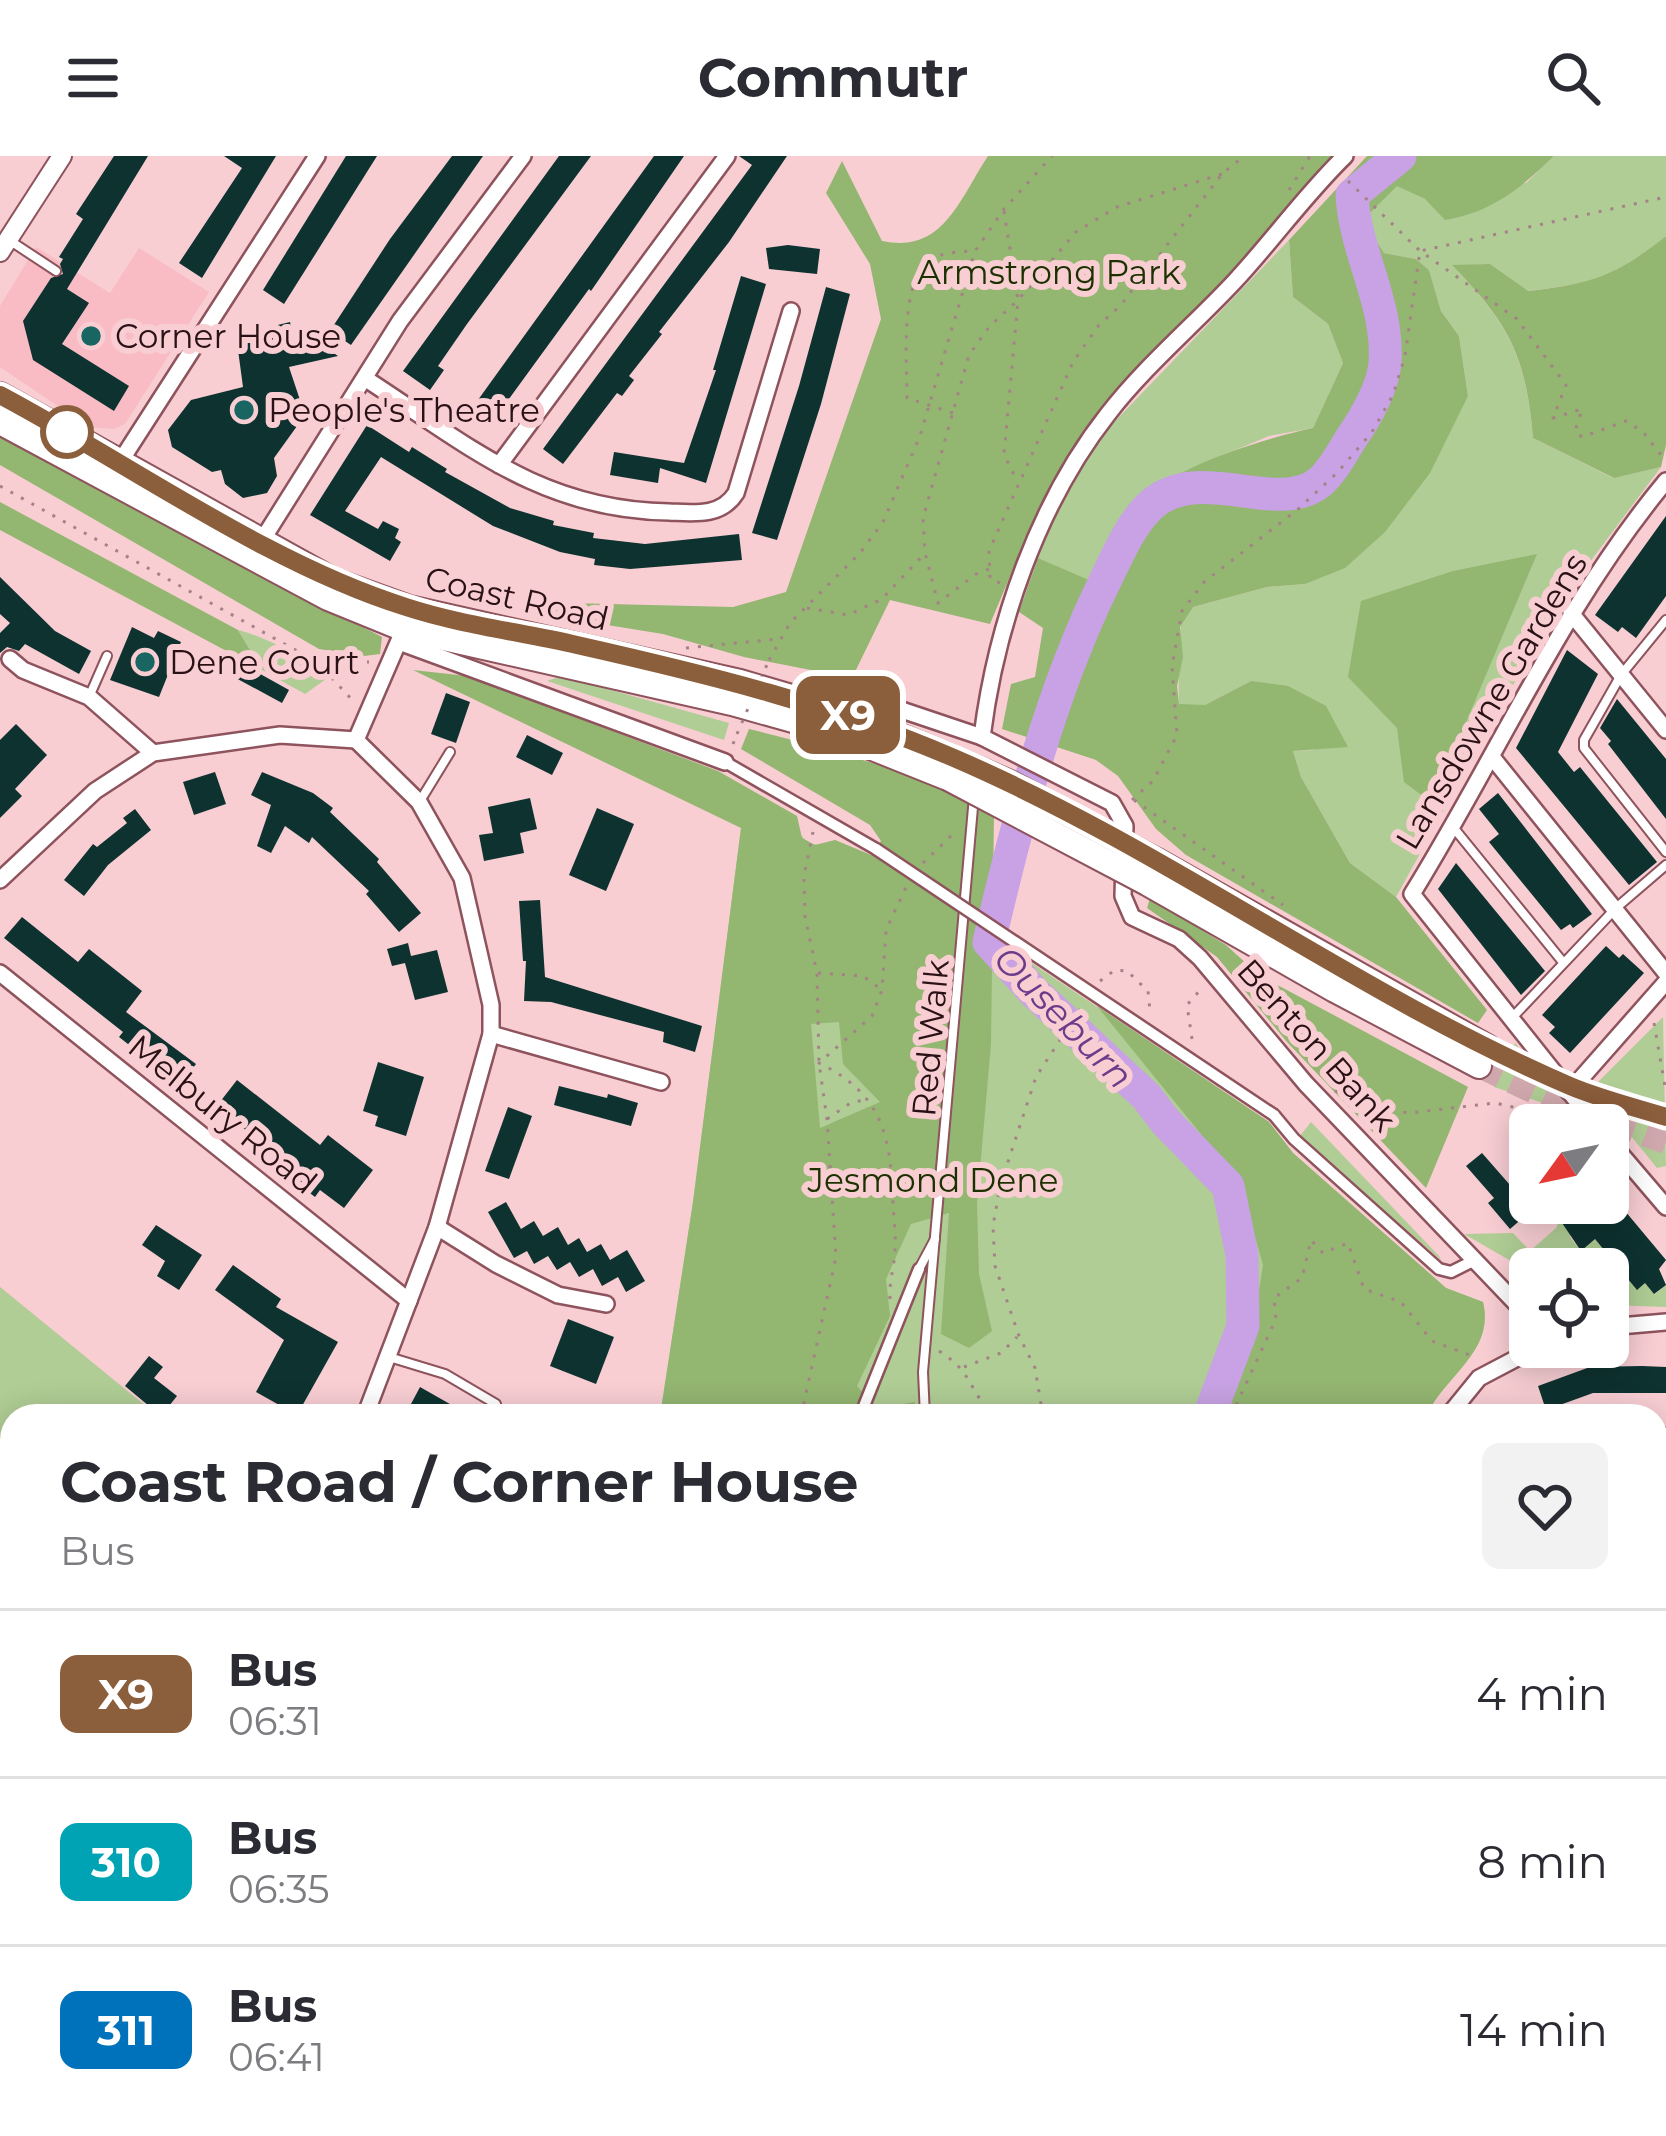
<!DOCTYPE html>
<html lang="en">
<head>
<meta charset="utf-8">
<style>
  :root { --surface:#fff; --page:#f2f2f3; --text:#2b2b33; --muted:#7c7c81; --line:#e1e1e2 }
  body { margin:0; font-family:Montserrat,sans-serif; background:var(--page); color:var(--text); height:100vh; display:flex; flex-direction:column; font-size:45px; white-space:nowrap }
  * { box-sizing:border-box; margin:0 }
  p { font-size:39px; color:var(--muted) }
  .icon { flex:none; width:66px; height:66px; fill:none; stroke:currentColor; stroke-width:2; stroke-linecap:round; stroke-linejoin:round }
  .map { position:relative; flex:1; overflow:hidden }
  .drawer { position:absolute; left:0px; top:1248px; width:1668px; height:732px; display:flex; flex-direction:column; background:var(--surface); border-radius:36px 36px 0 0; box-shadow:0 6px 30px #0003 }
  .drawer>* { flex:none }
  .badge { padding:0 24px; border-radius:18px; font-size:42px; line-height:78px }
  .needle { width:78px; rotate:237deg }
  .controls { position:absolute; left:1509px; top:948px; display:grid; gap:24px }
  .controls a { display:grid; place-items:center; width:120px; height:120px; border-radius:18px; background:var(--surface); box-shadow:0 6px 30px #0003; font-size:60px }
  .map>.badge { position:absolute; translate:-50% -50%; box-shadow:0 0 0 6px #fff }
  .round { display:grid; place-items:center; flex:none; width:126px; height:126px; border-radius:18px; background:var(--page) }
  .head { display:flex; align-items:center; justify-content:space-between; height:204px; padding:0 60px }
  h1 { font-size:57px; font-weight:700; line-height:90px }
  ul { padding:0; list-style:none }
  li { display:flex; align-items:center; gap:36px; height:168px; padding:0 60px; border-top:3px solid var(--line) }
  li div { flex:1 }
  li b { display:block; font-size:45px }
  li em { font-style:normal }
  li .badge { min-width:132px; font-weight:700; text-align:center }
  header { display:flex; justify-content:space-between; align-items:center; height:156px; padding:0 60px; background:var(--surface); font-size:54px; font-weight:700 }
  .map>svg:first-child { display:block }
  .built { fill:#f9bcc4 }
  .green { fill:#b0cd95 }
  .forest { fill:#93b671; fill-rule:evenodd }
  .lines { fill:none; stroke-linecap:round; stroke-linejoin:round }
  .river { stroke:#c8a2e4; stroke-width:33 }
  .building { fill:#0e3230 }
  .trunk-tunnel { stroke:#cfa8ad; stroke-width:24; stroke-dasharray:24 12; stroke-linecap:butt }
  .service-casing { stroke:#8e535c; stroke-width:12 }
  .pedestrian-casing { stroke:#8e535c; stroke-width:15 }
  .minor-casing { stroke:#8e535c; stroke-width:20 }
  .tertiary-casing { stroke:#8e535c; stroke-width:22 }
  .trunk-casing { stroke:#8e535c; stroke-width:28 }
  .path { stroke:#a58287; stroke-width:3; stroke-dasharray:3 9; stroke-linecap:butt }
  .service { stroke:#fff; stroke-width:8 }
  .pedestrian { stroke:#fff; stroke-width:10 }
  .minor { stroke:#fff; stroke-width:15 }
  .tertiary { stroke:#fff; stroke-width:18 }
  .trunk { stroke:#fff; stroke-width:24 }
  .pedestrian-bridge-casing { stroke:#8e535c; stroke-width:15; stroke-linecap:butt }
  .trunk-bridge-casing { stroke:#8e535c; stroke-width:28; stroke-linecap:butt }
  .path-bridge { stroke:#a58287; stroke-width:3; stroke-dasharray:3 9; stroke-linecap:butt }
  .pedestrian-bridge { stroke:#fff; stroke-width:10 }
  .trunk-bridge { stroke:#fff; stroke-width:24 }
  .line-casing { stroke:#fff; stroke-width:27 }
  .line { stroke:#8b5e3c; stroke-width:18 }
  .poi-dot { fill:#186562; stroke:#f8ced3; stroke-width:4.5 }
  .stop-dot { fill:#fff; stroke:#8b5e3c; stroke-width:6 }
  .labels { text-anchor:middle; stroke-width:12; stroke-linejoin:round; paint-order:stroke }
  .park-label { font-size:33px; fill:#1c3100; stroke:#f8ced3 }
  .poi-label { font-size:33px; fill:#291115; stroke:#f8ced3; text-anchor:start }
  .street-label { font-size:33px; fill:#291115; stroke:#f8ced3 }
  .water-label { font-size:36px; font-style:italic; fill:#6c3c8a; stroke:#f8ced3 }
</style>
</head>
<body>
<header><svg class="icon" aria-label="menu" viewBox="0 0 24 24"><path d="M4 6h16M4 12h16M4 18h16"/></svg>Commutr<svg class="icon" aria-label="search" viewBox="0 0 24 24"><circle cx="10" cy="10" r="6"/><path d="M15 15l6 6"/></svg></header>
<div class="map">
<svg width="1666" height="1980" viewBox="0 0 1666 1980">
  <rect width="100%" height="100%" fill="#f8ced3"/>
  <g class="built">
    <polygon points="36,91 110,137 139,92 209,136 125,268 114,273 89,271 0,211 0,150"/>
    <polygon points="0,1131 158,1260 12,1260 12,1776 0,1790"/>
  </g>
  <g class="green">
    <path d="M1554 0H1666V80C1616 121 1592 128 1527 135L1490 108 1453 110C1509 169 1526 200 1533 282L1613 322 1661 311 1557 450 1396 741 1350 707 1301 621 1293 595 1314 594 1251 525 1205 549H1179C1178 541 1180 472 1181 468 1184 461 1189 456 1193 451L1267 431 1305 428 1468 240 1459 180 1441 155 1429 114 1416 103 1384 97 1363 64 1397 29 1425 43 1526 27Z"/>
    <polygon points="1289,84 1293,141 1328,168 1343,207 1313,272 1269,280 1185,315 1098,429 1038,402 1063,341 1097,284"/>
    <path d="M238 474C268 482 305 501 326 523L305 538 262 514Z"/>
    <polygon points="561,520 729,567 724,584 547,525"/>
    <path d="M797 660C795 684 815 696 835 684L872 700 1269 966 1293 997 1446 1132 1483 1146C1495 1196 1445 1219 1426 1260H660L693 1046 741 672Z"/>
    <polygon points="1663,861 1666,1010 1657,1012 1592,932"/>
    <polygon points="1515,887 1570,956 1494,931"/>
    <polygon points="1311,966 1439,1100 1441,1104 1299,981"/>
    <polygon points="1569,1047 1575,1047 1570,1081 1580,1094 1595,1083 1637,1133 1645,1127 1655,1138 1666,1129 1666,1151 1608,1149 1608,1113 1530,1113 1530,1116 1464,1078 1513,1077 1530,1095 1556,1072"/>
    <polygon points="0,1131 158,1260 12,1260 12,1548 0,1538"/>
    <polygon points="221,1968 1023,1968 1005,1980 719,1980 714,1975 704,1980 210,1980"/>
  </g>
  <g class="forest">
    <path d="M988 0H1336L1078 286 1039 351 990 468 890 444 852 522 744 501 663 478 539 458 567 447 733 451 786 436 881 163 870 108 826 37 842 5 882 85C943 98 959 44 988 0Z"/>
    <path d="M1367 0H1554C1521 32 1492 56 1445 64L1425 43 1397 30 1363 64 1384 97 1416 103 1429 114 1441 155 1459 180 1468 240 1430 317 1385 376 1345 412 1305 428 1267 431 1193 451 1180 471 1183 501 1177 530 1179 548 1205 549 1251 525 1288 530 1326 550 1348 591 1293 595 1301 621 1350 707 1396 741 1487 854 1478 867 1186 699 1156 673 1118 620 1096 604 1002 573 1011 528 1035 521 1043 472 1019 456 1038 402 1098 428C1111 404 1121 375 1136 352 1163 312 1267 282 1313 272L1343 207 1328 168 1293 141 1289 84Z"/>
    <path d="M1666 80V289L1661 311 1614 322 1533 282C1526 199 1509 168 1452 109L1490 108 1528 135C1592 128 1616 120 1666 80Z"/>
    <polygon points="0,279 382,481 380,498 364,500 319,493 0,309"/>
    <polygon points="0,346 238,474 262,514 0,374"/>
    <polygon points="1537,398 1432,647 1404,626 1397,572 1348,521 1361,445 1453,415"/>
    <path d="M413 514 467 520 718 615 797 660 802 682 815 689 835 684 871 699 881 685 870 669 741 593 749 573C838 595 912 615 994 657L991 888 977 1048 979 1118 992 1175 969 1192 941 1178 949 1057 911 1068 886 1123 890 1160 857 1230 877 1252 915 1246V1260H660L693 1046 741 672ZM839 866 843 908 880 946 820 972 811 868Z"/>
    <polygon points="1150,742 1226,789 1259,819 1468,931 1426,1032 1287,886 1217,801 1147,752"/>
    <path d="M1097 850 1269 966 1293 997 1446 1132 1483 1146C1495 1196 1445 1219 1426 1260H1221L1248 1203 1263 1109 1239 1025Z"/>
    <polygon points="221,1968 452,1968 443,1980 210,1980"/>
    <polygon points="528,1968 721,1968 704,1980 518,1980"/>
  </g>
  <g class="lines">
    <g class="river">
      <path d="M1209 1260 1243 1170 1242 1099 1228 1030 1165 965 1146 940 1033 835 989 786C1018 663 1050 536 1106 423 1117 400 1130 370 1148 352 1196 303 1277 362 1320 326 1333 315 1343 295 1352 281 1366 261 1383 231 1385 207 1389 147 1355 97 1352 39L1400 0"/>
      <polyline points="496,1980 506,1968"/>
    </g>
  </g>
  <g class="building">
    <polygon points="114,0 148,0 67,133 89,147 62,188 129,230 114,255 33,204 23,165 51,122 63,118 60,108 63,103 59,101 83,63 76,58"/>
    <polygon points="224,0 276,0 202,122 179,107 242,12"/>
    <polygon points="346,0 377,0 284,148 263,134"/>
    <polygon points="452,0 483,0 351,189 330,175 390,83"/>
    <polygon points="559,0 591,0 467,168 438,210 444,214 430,234 403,215"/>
    <polygon points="654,0 684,0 591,135 589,133 490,269 470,255"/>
    <polygon points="739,0 787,0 729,86 659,176 662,178 629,220 634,224 622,240 617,237 563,308 543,293 752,9"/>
    <polygon points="788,89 820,93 817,118 769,113 766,92"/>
    <polygon points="741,120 766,128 706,327 660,312 658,327 610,319 614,296 684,307 716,214 713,214"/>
    <polygon points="826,131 850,138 821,248 777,384 752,377 799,230"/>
    <polygon points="290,166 294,183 309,180 338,200 289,211 305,259 274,302 277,320 267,337 243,342 225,328 221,314 212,316 172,291 168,274 191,244 243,231 236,179"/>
    <polygon points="367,269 409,296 412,291 447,313 445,316 510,352 554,365 553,369 594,377 593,382 645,388 739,378 742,404 630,413 594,409 595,403 560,396 493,370 381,301 345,355 378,373 383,365 399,373 395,382 401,386 390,405 310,359"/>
    <polygon points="1666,360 1666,440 1636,482 1622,471 1618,476 1595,459"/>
    <polygon points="0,421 55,475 91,495 79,518 25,488 19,495 7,491 0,497 0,477 10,467 0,458"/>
    <polygon points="132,471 154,482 158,475 181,486 159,541 110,524"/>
    <polygon points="1567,494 1598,518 1558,596 1574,616 1580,611 1657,706 1629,729 1516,592"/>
    <polygon points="228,500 289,534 282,547 221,514"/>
    <polygon points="446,537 470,546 456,587 431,578"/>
    <polygon points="1617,543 1666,603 1666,663 1608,588 1611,585 1600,572"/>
    <polygon points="16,568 47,599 15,633 22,640 0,662 0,584"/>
    <polygon points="527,579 563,597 552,619 516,601"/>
    <polygon points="215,616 226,648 194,659 183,626"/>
    <polygon points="262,616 313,637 333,652 330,656 379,703 377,706 421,757 399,776 366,738 369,735 312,681 309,687 285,670 271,697 257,690 271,649 251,639"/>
    <polygon points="1498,637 1592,758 1573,772 1570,768 1561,774 1489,686 1499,678 1479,653"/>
    <polygon points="530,642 537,673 520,677 524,697 484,705 479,679 493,677 488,651"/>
    <polygon points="597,652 634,668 606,735 569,719"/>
    <polygon points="135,653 151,674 108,709 84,740 64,724 93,688 97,691 127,667 123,662"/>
    <polygon points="1456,707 1545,815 1521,839 1438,733"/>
    <polygon points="540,744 545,821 702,870 695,896 663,886 664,876 551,846 524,845 526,805 523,805 519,745"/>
    <polygon points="22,761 78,806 89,793 142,835 126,856 196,908 180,929 119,881 123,876 4,782"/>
    <polygon points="408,787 411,800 437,794 448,836 415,844 405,807 392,810 387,793"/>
    <polygon points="1606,790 1619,802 1623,798 1644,817 1570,897 1549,877 1555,871 1542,859"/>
    <polygon points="378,906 424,921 406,980 375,970 378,960 363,955"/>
    <polygon points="237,924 320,989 328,979 373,1014 344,1052 320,1034 315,1041 293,1024 299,1016 216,951"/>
    <polygon points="559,930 607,942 608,938 638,947 631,970 554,949"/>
    <polygon points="508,951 532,960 509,1023 485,1015"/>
    <polygon points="1482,997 1510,1029 1515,1024 1530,1047 1537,1050 1510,1073 1488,1047 1494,1042 1466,1010"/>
    <polygon points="1608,1020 1627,1043 1620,1049 1666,1104 1659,1113 1666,1129 1654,1138 1645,1127 1637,1134 1595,1083 1581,1095 1558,1061 1575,1047 1608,1047"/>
    <polygon points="506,1046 521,1073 534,1065 543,1080 558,1071 568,1089 579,1082 587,1096 601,1088 610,1104 627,1094 645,1125 626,1136 618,1121 602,1130 593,1113 579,1121 570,1106 557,1114 548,1100 534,1108 527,1095 514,1102 488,1056"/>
    <polygon points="156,1069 202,1099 179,1134 157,1120 165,1105 142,1089"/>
    <polygon points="233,1109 281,1143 276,1151 338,1186 297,1259 256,1236 284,1184 215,1134"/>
    <polygon points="568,1163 614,1181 596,1228 550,1210"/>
    <polygon points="149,1200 163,1211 154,1222 177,1240 161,1260 125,1230"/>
    <polygon points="1642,1210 1666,1211 1666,1237 1593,1237 1546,1254 1538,1230 1590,1211"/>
    <polygon points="420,1231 471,1260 431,1260 411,1248"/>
  </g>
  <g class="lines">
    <g class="trunk-tunnel">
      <polyline points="1487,891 1574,931 1666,961"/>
      <polyline points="1479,910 1560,948 1666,986"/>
    </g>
    <g class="service-casing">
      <g id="service">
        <polyline points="9,84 56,115"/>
        <polyline points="1666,464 1621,519 1584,584 1584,592 1666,696"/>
        <polyline points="89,541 107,500"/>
        <polyline points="420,645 450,596"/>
        <polyline points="1453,671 1562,805"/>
        <polyline points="1510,864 1616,752 1666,709"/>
        <polyline points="919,1113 935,1083"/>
        <polyline points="389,1201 445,1218 496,1248 498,1260"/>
        <polyline points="925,1260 923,1216 974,640"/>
        <polyline points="0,1574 12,1583"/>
        <polyline points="0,1636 12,1646"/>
        <polyline points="1656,1814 1666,1812"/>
        <polyline points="457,1980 466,1968"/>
        <polyline points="1177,1980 1189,1968"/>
      </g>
    </g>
    <g class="pedestrian-casing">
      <g id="pedestrian">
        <polyline points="725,606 876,693"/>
        <polyline points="1274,959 1294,983 1439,1113 1451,1116 1475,1104"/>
        <polyline points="860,1260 919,1113"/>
      </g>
    </g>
    <g class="minor-casing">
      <g id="minor">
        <path d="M366 223C468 289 541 354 669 356 694 357 721 361 736 337L791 155"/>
        <polyline points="120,306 317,0"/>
        <polyline points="499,309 727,0"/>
        <polyline points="261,386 400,165 523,0"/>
        <polyline points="1571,457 1666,574"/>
        <polyline points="399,486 725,606"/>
        <polyline points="10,503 23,514 89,541 153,597"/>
        <polyline points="854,538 982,581 1112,647 1125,670 1123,740 1132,761 1179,783 1200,802 1306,928 1530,1162"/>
        <path d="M982 581C996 469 1038 347 1108 258 1145 210 1194 169 1235 125 1273 84 1305 39 1345 0"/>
        <polyline points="1492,601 1666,817"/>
        <polyline points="0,724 95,635 153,597 280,579 356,584"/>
        <polyline points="0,817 409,1145"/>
        <polyline points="491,878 661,926"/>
        <polyline points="1569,936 1666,826"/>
        <path d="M1596 969 1412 738C1497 601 1562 450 1666 325"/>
        <polyline points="1608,983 1666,1051"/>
        <polyline points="437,1071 496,1108 558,1139 606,1148"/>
        <polyline points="1608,1171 1666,1166"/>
        <polyline points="365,1260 437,1071 491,878 491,849 462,722 419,646 356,584 404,473"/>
        <polyline points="1448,1260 1479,1222 1538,1191"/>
        <polyline points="1656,1277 1666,1281"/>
        <polyline points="1656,1455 1666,1452"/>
        <polyline points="1656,1545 1661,1544"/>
        <polyline points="1656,1721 1666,1718"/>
        <polyline points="0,1816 12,1801"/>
        <polyline points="0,1857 12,1850"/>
        <polyline points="1216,1968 1220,1980"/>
        <polyline points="1403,1968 1406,1980"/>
        <polyline points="1609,1968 1612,1980"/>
        <polyline points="1051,1980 1069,1968"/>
      </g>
    </g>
    <g class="tertiary-casing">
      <polyline id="tertiary" points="0,96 62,0"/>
    </g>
    <g class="trunk-casing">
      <g id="trunk">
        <polyline points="0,239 334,425 409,452 740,526 839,555 950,601"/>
        <polyline points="0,266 328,442 404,473 732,547 825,573 948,622"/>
        <polyline points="1157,705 1487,891"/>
        <polyline points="1147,727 1335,834 1479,910"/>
      </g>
    </g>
    <g class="path">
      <polyline points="1348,25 1420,95 1517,163 1566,229 1553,262 1582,253 1575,275 1582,281 1626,265 1643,276 1666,305"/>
      <polyline points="1289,34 1310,0"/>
      <polyline points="1004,55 1018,144 1004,298 1016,323"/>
      <path d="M953 257 907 242C907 207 900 133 926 107 938 96 958 96 973 95"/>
      <polyline points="0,330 317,506 355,547"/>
      <polyline points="989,413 976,418 938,447 925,397 923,362 969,199 989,171 1018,144 1076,76 1117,51 1222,18"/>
      <polyline points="1000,427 990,423 989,395 1073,206 1099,169 1120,150 1222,18 1244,0"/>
      <polyline points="807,452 848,459 882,443 924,398"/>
      <polyline points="686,492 778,483"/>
      <polyline points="769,504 790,467 860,397 883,366 920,280 975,95 1004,53 1052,0"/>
      <polyline points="319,506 369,506"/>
      <polyline points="733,588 737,578"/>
      <polyline points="1132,644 1153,625 1177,579 1172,510 1182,455 1204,426 1297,354 1337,317 1372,276 1393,239 1405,200 1420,95 1666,41"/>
      <polyline points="1134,644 1283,749"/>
      <polyline points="923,707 955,676"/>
      <polyline points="818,817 863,820 882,834"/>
      <polyline points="1100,825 1115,814 1127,815 1148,835 1150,855"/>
      <polyline points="1654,867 1666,936"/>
      <polyline points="1192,883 1187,849 1201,833"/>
      <polyline points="1335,935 1382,953 1409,957 1495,947 1571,964"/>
      <polyline points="827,963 852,946 866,944"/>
      <path d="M890 1143C889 1125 894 1112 895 1096 896 1080 894 1063 893 1048 891 981 883 938 819 907L872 860 882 834 886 774 907 729"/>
      <path d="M939 1195C974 1217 967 1233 994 1260"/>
      <polyline points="964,1211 1001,1197 1017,1181"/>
      <polyline points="801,1260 836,1101 827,963 819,907 817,817 805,760 804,720 813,676"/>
      <polyline points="1043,1260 1035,1212 1019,1180 995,1110 993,1070 1000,1030 1036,921 1084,847"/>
      <polyline points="1231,1260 1276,1163 1274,1142 1302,1122 1311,1084 1323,1097 1348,1087 1364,1133 1401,1146 1432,1185 1475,1201"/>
      <polyline points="351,1980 354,1968"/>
      <polyline points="355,1980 362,1968"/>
    </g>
    <use href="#service" class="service"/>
    <use href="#pedestrian" class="pedestrian"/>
    <use href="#minor" class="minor"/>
    <use href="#tertiary" class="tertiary"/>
    <use href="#trunk" class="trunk"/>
    <g class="pedestrian-bridge-casing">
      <polyline id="pedestrian-bridge" points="876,693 1274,959"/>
    </g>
    <g class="trunk-bridge-casing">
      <g id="trunk-bridge">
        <polyline points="950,601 1010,627 1157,705"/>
        <polyline points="948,622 1147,727"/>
      </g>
    </g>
    <polyline class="path-bridge" points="737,578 769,504"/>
    <use href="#pedestrian-bridge" class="pedestrian-bridge"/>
    <use href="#trunk-bridge" class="trunk-bridge"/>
  </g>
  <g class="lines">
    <g class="line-casing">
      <path id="line" d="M0 239C130 308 268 408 406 451 461 469 521 476 577 489 710 519 828 548 954 602 1168 694 1356 838 1570 930 1601 943 1634 951 1666 961"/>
    </g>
    <use href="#line" class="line"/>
  </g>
  <g class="poi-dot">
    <circle cx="91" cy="180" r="12"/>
    <circle cx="244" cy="254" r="12"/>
    <circle cx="145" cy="506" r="12"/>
  </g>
  <circle class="stop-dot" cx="67" cy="276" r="24"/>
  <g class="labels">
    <g class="park-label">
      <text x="1049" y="128">Armstrong Park</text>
      <text x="933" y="1036">Jesmond Dene</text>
    </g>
    <g class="poi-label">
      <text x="115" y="192">Corner House</text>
      <text x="268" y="266">People's Theatre</text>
      <text x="169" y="518">Dene Court</text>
    </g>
    <g class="street-label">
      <text transform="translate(517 442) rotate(13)" y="12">Coast Road</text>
      <text transform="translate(1491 545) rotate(-59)" y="12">Lansdowne Gardens</text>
      <text transform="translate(930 882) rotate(-85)" y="12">Red Walk</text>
      <text transform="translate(1317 889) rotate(48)" y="12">Benton Bank</text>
      <text transform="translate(223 958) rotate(39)" y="12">Melbury Road</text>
    </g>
    <g class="water-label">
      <text transform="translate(1064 861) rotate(46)" y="13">Ouseburn</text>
    </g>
  </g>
</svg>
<div class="controls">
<a><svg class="needle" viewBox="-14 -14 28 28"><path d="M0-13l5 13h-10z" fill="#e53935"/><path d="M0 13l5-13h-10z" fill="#7c7c81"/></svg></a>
<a><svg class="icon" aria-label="locate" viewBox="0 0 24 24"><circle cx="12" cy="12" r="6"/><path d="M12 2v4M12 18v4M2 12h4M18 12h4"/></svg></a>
</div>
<b class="badge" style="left:848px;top:559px;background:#8b5e3c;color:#fff">X9</b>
<section class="drawer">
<div class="head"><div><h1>Coast Road / Corner House</h1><p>Bus</p></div><a class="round"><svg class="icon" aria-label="heart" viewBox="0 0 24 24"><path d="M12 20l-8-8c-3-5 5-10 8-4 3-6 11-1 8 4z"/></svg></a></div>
<ul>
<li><span class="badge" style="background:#8b5e3c;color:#fff">X9</span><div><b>Bus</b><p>06:31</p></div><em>4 min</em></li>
<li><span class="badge" style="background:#00a3b4;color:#fff">310</span><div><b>Bus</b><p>06:35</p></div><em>8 min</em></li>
<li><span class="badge" style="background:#0072bc;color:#fff">311</span><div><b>Bus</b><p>06:41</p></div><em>14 min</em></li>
</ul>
</section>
</div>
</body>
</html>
